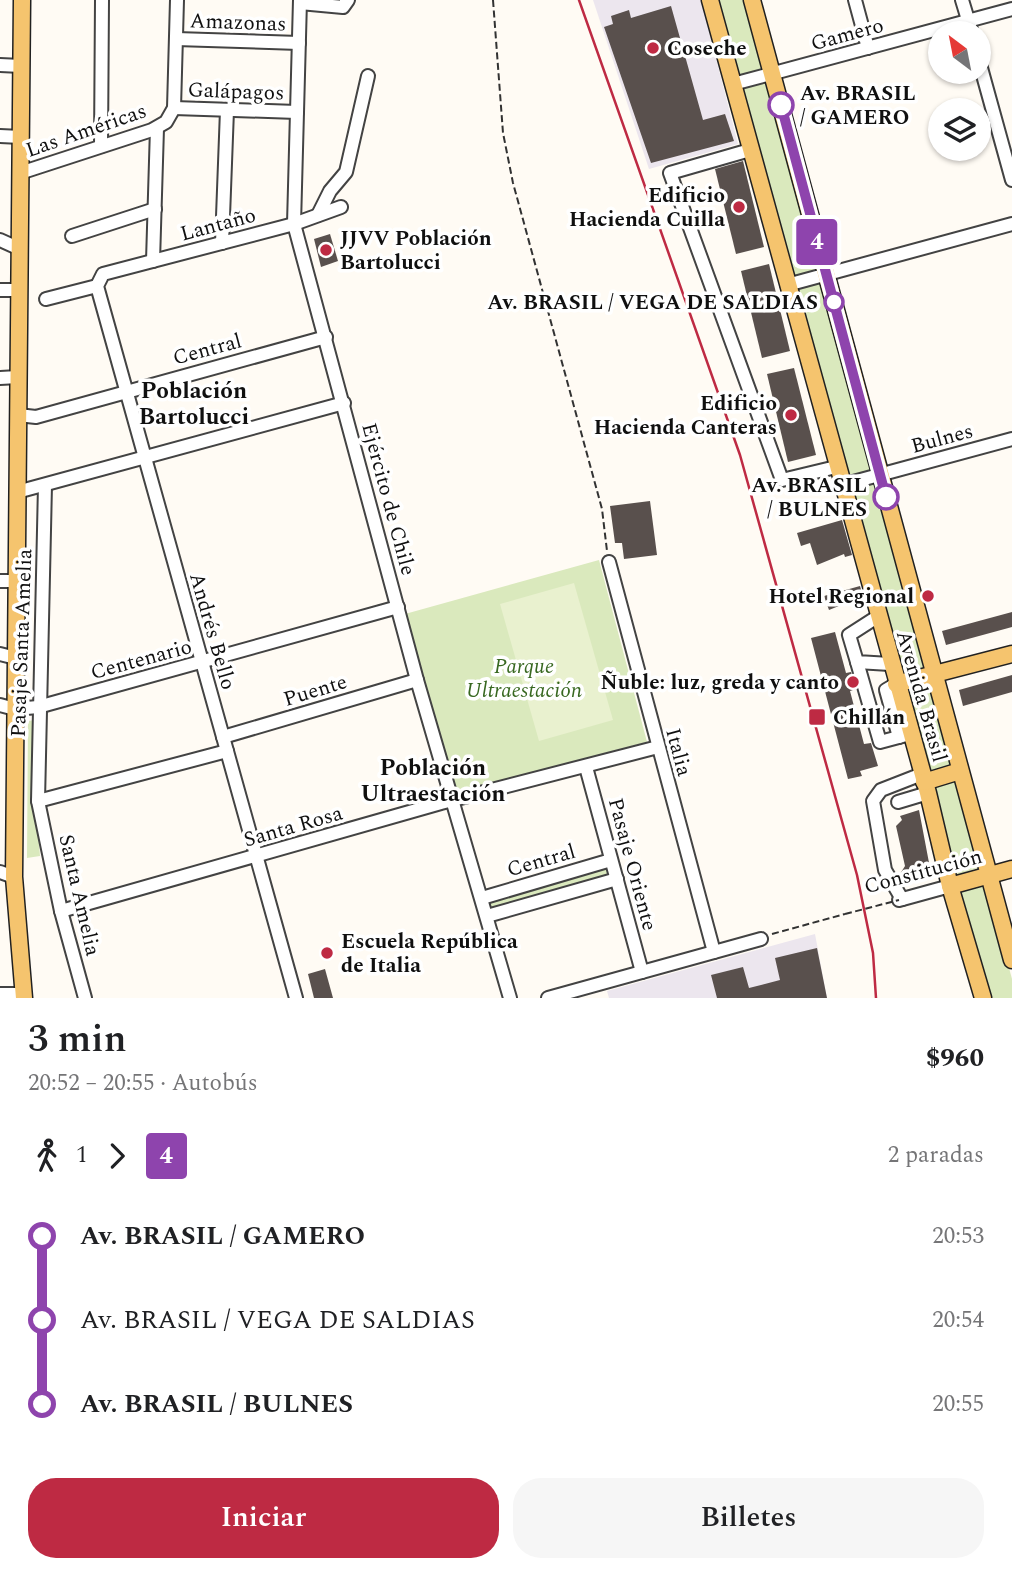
<!DOCTYPE html>
<html lang="es">
<head>
<meta charset="utf-8">
<style>
  :root { --surface:#fff; --page:#f6f6f6; --text:#202124; --muted:#757577; --accent:#be2a43 }
  body { margin:0; font-family:Spectral,serif; background:var(--page); color:var(--text); height:100vh; display:flex; flex-direction:column; font-size:26px; white-space:nowrap }
  * { box-sizing:border-box; margin:0 }
  p { font-size:23px; color:var(--muted) }
  .icon { flex:none; width:38px; height:38px; fill:none; stroke:currentColor; stroke-width:2; stroke-linecap:round; stroke-linejoin:round }
  .map { position:relative; height:998px; overflow:hidden }
  .side { display:flex; flex-direction:column; background:var(--surface); flex:1 }
  .side>* { flex:none }
  .badge { padding:0 14px; border-radius:5px; font-size:24px; line-height:46px }
  .needle { width:46px; rotate:328deg }
  .controls { position:absolute; left:928px; top:21px; display:grid; gap:14px }
  .controls a { display:grid; place-items:center; width:63px; height:63px; border-radius:50%; background:var(--surface); box-shadow:0 2px 5px #0004; font-size:35px }
  .map>.badge { position:absolute; translate:-50% -50%; box-shadow:0 0 0 4px #fff }
  .legs { display:flex; align-items:center; gap:10px; height:77px; padding:0 28px; font-size:23px }
  .legs p { margin-inline-start:auto }
  .headline { display:flex; align-items:center; justify-content:space-between; height:119px; padding:0 28px }
  h1 { font-size:38px; font-weight:600; line-height:52px }
  .button { display:flex; gap:14px; margin-top:auto; padding:14px 28px }
  .button a { flex:1; height:80px; border-radius:28px; background:var(--accent); color:#fff; font-size:28px; font-weight:600; line-height:80px; text-align:center }
  .button a+a { background:var(--page); color:var(--text) }
  ul { padding:0 28px; list-style:none }
  li { display:flex; align-items:center; gap:24px; height:84px; font-size:26px }
  li i { display:grid; place-items:center; width:10px; height:100%; margin:0 9px; background:currentColor }
  li i::after { content:''; width:18px; height:18px; margin:-9px; border:5px solid; border-radius:50%; background:var(--surface) }
  li p { margin-inline-start:auto }
  li:first-child i { background:linear-gradient(#0000 50%,currentColor 0) }
  li:last-child i { background:linear-gradient(currentColor 50%,#0000 0) }
  .map>svg:first-child { display:block }
  .industrial { fill:#ece6ee }
  .green { fill:#dae9bd }
  .pitch { fill:#e9f1cf }
  .building { fill:#59504d }
  .lines { fill:none; stroke-linecap:round; stroke-linejoin:round }
  .minor-casing { stroke:#434343; stroke-width:16 }
  .major-casing { stroke:#212121; stroke-width:19 }
  .path { stroke:#323232; stroke-width:2; stroke-dasharray:7 3.5; stroke-linecap:butt }
  .minor { stroke:#fff; stroke-width:12 }
  .major { stroke:#f5c46e; stroke-width:16 }
  .rail { stroke:#be2a43; stroke-width:2.5 }
  .path-bridge { stroke:#323232; stroke-width:2; stroke-dasharray:7 3.5; stroke-linecap:butt }
  .line-1-casing { stroke:#fff; stroke-width:16 }
  .line-1 { stroke:#8e44ad; stroke-width:10 }
  .poi-dot { fill:#be2a43; stroke:#fff; stroke-width:2.5 }
  .stop-1-dot { fill:#fff; stroke:#8e44ad; stroke-width:3.5 }
  .labels { text-anchor:middle; stroke-width:7; stroke-linejoin:round; paint-order:stroke }
  .street-label { font-size:21px; fill:#101010; stroke:#fff }
  .poi-label { font-size:21px; font-weight:bold; fill:#101010; stroke:#fff; text-anchor:start }
  .stop-label { font-size:21px; font-weight:bold; fill:#101010; stroke:#fff; text-anchor:end }
  .park-label { font-size:21px; font-style:italic; fill:#386821; stroke:#fff }
  .neighbourhood-label { font-size:23px; font-weight:bold; fill:#101010; stroke:#fff }
</style>
</head>
<body>
<div class="map">
<svg width="1012" height="998" viewBox="0 0 1012 998">
  <rect width="100%" height="100%" fill="#fffbf4"/>
  <g class="industrial">
    <polygon points="593,0 701,0 738,144 649,169"/>
    <polygon points="815,934 827,998 609,998 607,991"/>
  </g>
  <g class="green">
    <polygon points="715,0 746,0 767,71 736,79"/>
    <polygon points="770,81 822,272 790,281 738,89"/>
    <polygon points="824,280 873,471 846,479 797,288"/>
    <polygon points="876,480 927,667 899,673 849,488"/>
    <polygon points="599,560 647,742 456,792 405,614"/>
    <polygon points="932,683 978,868 954,876 904,691"/>
    <polygon points="36,720 36,809 40,856 27,858 28,721"/>
    <polygon points="606,863 609,876 492,911 488,898"/>
    <polygon points="986,883 1012,979 1012,998 989,998 958,891"/>
  </g>
  <polygon class="pitch" points="574,583 613,720 539,741 500,604"/>
  <g class="building">
    <polygon points="671,6 703,120 725,114 734,141 651,163 604,27 613,24 611,16 629,10 631,18"/>
    <polygon points="743,161 764,247 736,254 715,169"/>
    <polygon points="330,234 338,261 321,267 314,239"/>
    <polygon points="769,264 790,351 762,358 741,271"/>
    <polygon points="794,368 816,455 788,462 767,374"/>
    <polygon points="650,501 657,555 624,559 622,543 615,543 610,506"/>
    <polygon points="842,520 852,555 845,557 844,554 817,565 810,543 801,546 797,533"/>
    <polygon points="860,586 864,600 857,602 856,599 829,610 824,596"/>
    <polygon points="1012,612 1012,627 946,645 942,631"/>
    <polygon points="835,632 846,673 851,672 856,689 850,691 864,744 871,743 878,766 860,771 862,776 848,779 811,638"/>
    <polygon points="1012,675 1012,692 963,706 959,690"/>
    <polygon points="919,810 930,868 903,880 900,874 905,866 896,826 902,820 900,816"/>
    <polygon points="817,948 827,998 717,998 711,975 743,967 749,988 780,980 775,958"/>
    <polygon points="325,969 333,998 314,998 308,974"/>
  </g>
  <g class="lines">
    <g class="minor-casing">
      <g id="minor">
        <polyline points="300,0 294,224 417,680 510,998"/>
        <polyline points="855,0 868,48"/>
        <polyline points="962,0 972,33"/>
        <polyline points="300,3 343,7 348,0"/>
        <polyline points="176,39 299,43"/>
        <polyline points="978,57 1012,180"/>
        <polyline points="0,65 21,66"/>
        <polyline points="733,84 1012,9"/>
        <polyline points="174,108 297,112"/>
        <polyline points="0,136 21,137"/>
        <polyline points="101,146 102,0"/>
        <polyline points="750,150 670,173 782,480 836,467"/>
        <polyline points="20,173 152,130 166,122 174,108 177,0"/>
        <polyline points="318,215 330,191 346,172 368,76"/>
        <polyline points="72,236 155,209"/>
        <polyline points="0,240 20,249"/>
        <polyline points="222,243 227,110"/>
        <polyline points="153,261 157,128"/>
        <polyline points="787,285 1012,224"/>
        <polyline points="0,290 19,290"/>
        <polyline points="46,299 97,286"/>
        <polyline points="0,378 18,377"/>
        <polyline points="18,415 36,417 326,337"/>
        <polyline points="45,485 38,801 61,911 85,998"/>
        <polyline points="842,485 1012,439"/>
        <polyline points="17,492 344,403"/>
        <polyline points="609,562 714,952"/>
        <polyline points="0,581 16,581"/>
        <polyline points="877,617 849,635 857,662 890,664"/>
        <polyline points="0,654 16,658"/>
        <polyline points="857,662 880,742 910,734"/>
        <polyline points="896,684 886,690 899,737"/>
        <polyline points="0,705 15,709 38,707 398,607"/>
        <polyline points="223,737 417,680"/>
        <polyline points="586,767 642,972"/>
        <polyline points="38,801 227,751"/>
        <polyline points="898,802 928,793"/>
        <polyline points="0,872 14,877"/>
        <polyline points="482,898 611,860"/>
        <polyline points="902,899 885,870 873,801 881,790 922,774"/>
        <polyline points="899,900 950,886"/>
        <polyline points="61,911 441,803 658,747"/>
        <polyline points="487,916 617,879"/>
        <polyline points="0,994 24,994"/>
        <polyline points="296,998 97,286 103,274 294,224 341,207"/>
        <polyline points="548,998 761,939"/>
      </g>
    </g>
    <g class="major-casing">
      <g id="major">
        <polyline points="22,0 14,877 24,998"/>
        <polyline points="710,0 928,793 950,886 983,998"/>
        <polyline points="752,0 1012,960"/>
        <polyline points="896,684 1012,654"/>
        <polyline points="924,782 960,771"/>
        <polyline points="950,886 1012,869"/>
      </g>
    </g>
    <g class="path">
      <polyline points="493,0 503,133 513,183 602,509 607,551"/>
      <polyline points="772,934 845,914"/>
    </g>
    <use href="#minor" class="minor"/>
    <use href="#major" class="major"/>
    <polyline class="rail" points="579,0 740,455 857,875 873,953 876,998"/>
    <polyline class="path-bridge" points="845,914 899,900"/>
  </g>
  <g class="lines">
    <g class="line-1-casing">
      <polyline id="line-1" points="781,105 886,497"/>
    </g>
    <use href="#line-1" class="line-1"/>
  </g>
  <g class="poi-dot">
    <circle cx="653" cy="48" r="7"/>
    <circle cx="739" cy="207" r="7"/>
    <circle cx="326" cy="250" r="7"/>
    <circle cx="791" cy="415" r="7"/>
    <circle cx="928" cy="596" r="7"/>
    <circle cx="853" cy="682" r="7"/>
    <rect x="808" y="708" width="18" height="18" rx="3.5"/>
    <circle cx="327" cy="953" r="7"/>
  </g>
  <g class="stop-1-dot">
    <circle cx="781" cy="105" r="12"/>
    <circle cx="834" cy="302" r="9"/>
    <circle cx="886" cy="497" r="12"/>
  </g>
  <g class="labels">
    <g class="street-label">
      <text transform="translate(238 22) rotate(2)" y="7">Amazonas</text>
      <text transform="translate(847 34) rotate(-15)" y="7">Gamero</text>
      <text transform="translate(236 91) rotate(2)" y="7">Galápagos</text>
      <text transform="translate(86 130) rotate(-19)" y="7">Las Américas</text>
      <text transform="translate(218 224) rotate(-15)" y="7">Lantaño</text>
      <text transform="translate(207 349) rotate(-15)" y="7">Central</text>
      <text transform="translate(942 438) rotate(-15)" y="7">Bulnes</text>
      <text transform="translate(389 499) rotate(75)" y="7">Ejército de Chile</text>
      <text transform="translate(213 631) rotate(74)" y="7">Andrés Bello</text>
      <text transform="translate(21 643) rotate(-88)" y="7">Pasaje Santa Amelia</text>
      <text transform="translate(141 659) rotate(-15)" y="7">Centenario</text>
      <text transform="translate(315 690) rotate(-17)" y="7">Puente</text>
      <text transform="translate(922 696) rotate(74)" y="7">Avenida Brasil</text>
      <text transform="translate(679 752) rotate(75)" y="7">Italia</text>
      <text transform="translate(293 826) rotate(-16)" y="7">Santa Rosa</text>
      <text transform="translate(541 860) rotate(-16)" y="7">Central</text>
      <text transform="translate(633 864) rotate(75)" y="7">Pasaje Oriente</text>
      <text transform="translate(923 871) rotate(-15)" y="7">Constitución</text>
      <text transform="translate(80 895) rotate(77)" y="7">Santa Amelia</text>
    </g>
    <g class="poi-label">
      <text x="667" y="55">Coseche</text>
      <text x="725" y="202" text-anchor="end">Edificio<tspan x="725" dy="24">Hacienda Cuilla</tspan></text>
      <text x="340" y="245">JJVV Población<tspan x="340" dy="24">Bartolucci</tspan></text>
      <text x="777" y="410" text-anchor="end">Edificio<tspan x="777" dy="24">Hacienda Canteras</tspan></text>
      <text x="914" y="603" text-anchor="end">Hotel Regional</text>
      <text x="839" y="689" text-anchor="end">Ñuble: luz, greda y canto</text>
      <text x="833" y="724">Chillán</text>
      <text x="341" y="948">Escuela República<tspan x="341" dy="24">de Italia</tspan></text>
    </g>
    <g class="stop-label">
      <text x="800" y="100" text-anchor="start">Av. BRASIL<tspan x="800" dy="24">/ GAMERO</tspan></text>
      <text x="818" y="309">Av. BRASIL / VEGA DE SALDIAS</text>
      <text x="867" y="492">Av. BRASIL<tspan x="867" dy="24">/ BULNES</tspan></text>
    </g>
    <g class="park-label">
      <text x="524" y="673">Parque<tspan x="524" dy="24">Ultraestación</tspan></text>
    </g>
    <g class="neighbourhood-label">
      <text x="194" y="398">Población<tspan x="194" dy="26">Bartolucci</tspan></text>
      <text x="433" y="775">Población<tspan x="433" dy="26">Ultraestación</tspan></text>
    </g>
  </g>
</svg>
<div class="controls">
<a><svg class="needle" viewBox="-14 -14 28 28"><path d="M0-13l5 13h-10z" fill="#e53935"/><path d="M0 13l5-13h-10z" fill="#757577"/></svg></a>
<a><svg class="icon" aria-label="layers" viewBox="0 0 24 24"><path d="M12 4l9 5-9 5-9-5zM3 14l9 5 9-5"/></svg></a>
</div>
<b class="badge" style="left:817px;top:242px;background:#8e44ad;color:#fff">4</b>
</div>
<section class="side">
<div class="headline"><div><h1>3 min</h1><p>20:52 – 20:55 · Autobús</p></div><b>$960</b></div>
<div class="legs"><svg class="icon" aria-label="walk" viewBox="0 0 24 24"><circle cx="13" cy="4" r="2"/><path d="M13 8l-2 6 4 7M11 14l-3 7M7 12l3-4h3l4 4"/></svg>1<svg class="icon" aria-label="forward" viewBox="0 0 24 24"><path d="M9 5l7 7-7 7"/></svg><b class="badge" style="background:#8e44ad;color:#fff">4</b><p>2 paradas</p></div>
<ul>
<li><i style="color:#8e44ad"></i><b>Av. BRASIL / GAMERO</b><p>20:53</p></li>
<li><i style="color:#8e44ad"></i><span>Av. BRASIL / VEGA DE SALDIAS</span><p>20:54</p></li>
<li><i style="color:#8e44ad"></i><b>Av. BRASIL / BULNES</b><p>20:55</p></li>
</ul>
<div class="button"><a>Iniciar</a><a>Billetes</a></div>
</section>
</body>
</html>
